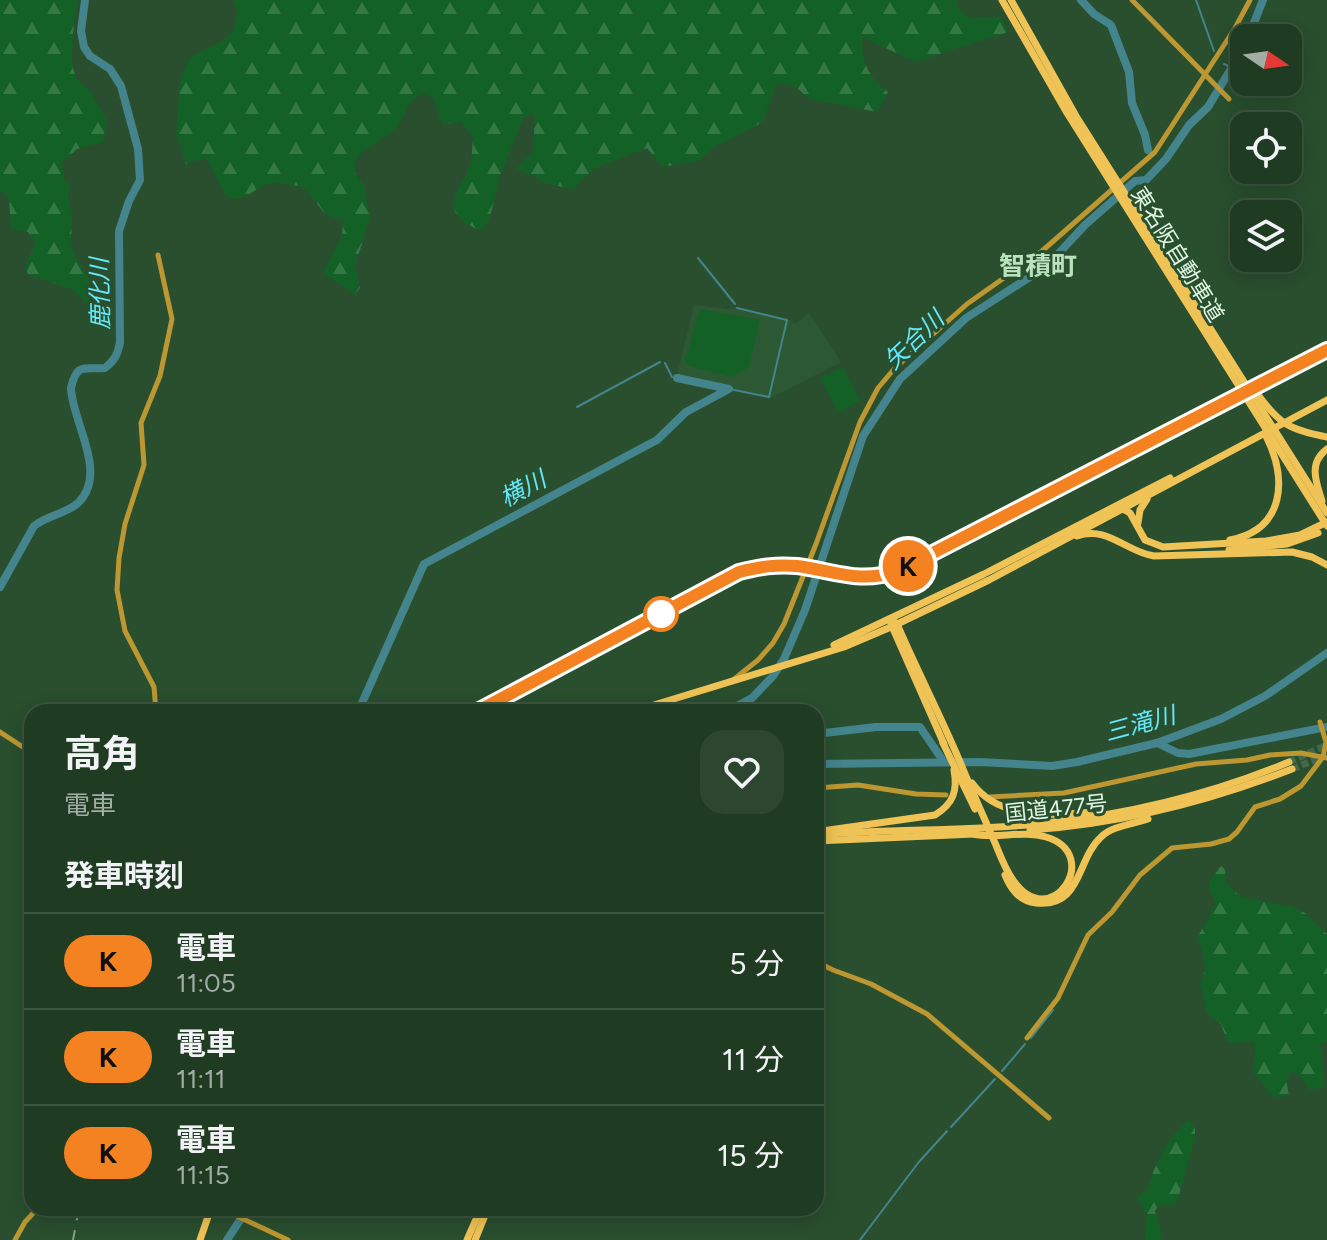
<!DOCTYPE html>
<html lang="ja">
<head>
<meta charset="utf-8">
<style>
  :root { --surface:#1f3b22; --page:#2c462f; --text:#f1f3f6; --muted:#a1ada5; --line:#3c5540 }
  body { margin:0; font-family:Figtree,"Noto Sans JP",sans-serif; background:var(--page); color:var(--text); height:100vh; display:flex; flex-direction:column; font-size:30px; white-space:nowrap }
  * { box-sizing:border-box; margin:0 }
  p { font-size:26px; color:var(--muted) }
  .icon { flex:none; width:44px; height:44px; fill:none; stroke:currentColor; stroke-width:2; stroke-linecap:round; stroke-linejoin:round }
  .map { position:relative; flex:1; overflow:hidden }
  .panel { position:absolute; left:24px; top:704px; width:800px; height:512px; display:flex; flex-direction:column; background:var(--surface); border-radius:24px; box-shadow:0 4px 20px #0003,0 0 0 2px var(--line) }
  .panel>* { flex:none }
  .badge { padding:0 16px; border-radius:26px; font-size:28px; line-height:52px }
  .needle { width:52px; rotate:103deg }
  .fabs { position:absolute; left:1230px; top:24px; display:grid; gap:16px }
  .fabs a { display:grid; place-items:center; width:72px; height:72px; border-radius:16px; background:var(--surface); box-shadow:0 4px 20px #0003,0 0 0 2px var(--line); font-size:40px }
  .map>.badge { position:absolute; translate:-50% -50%; box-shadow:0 0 0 4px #fff }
  h2 { padding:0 40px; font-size:30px; line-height:72px }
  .round { display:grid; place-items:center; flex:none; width:84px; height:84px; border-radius:24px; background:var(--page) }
  .summary { display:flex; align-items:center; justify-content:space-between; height:136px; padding:0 40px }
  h1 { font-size:38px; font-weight:700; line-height:60px }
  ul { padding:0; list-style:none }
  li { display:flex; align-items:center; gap:24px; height:96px; padding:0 40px; border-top:2px solid var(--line) }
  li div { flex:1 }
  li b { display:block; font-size:30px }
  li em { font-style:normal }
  li .badge { min-width:88px; font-weight:700; text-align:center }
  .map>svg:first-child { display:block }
  .built { fill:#2c5933 }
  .forest { fill:url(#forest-firs) }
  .pitch { fill:#136127 }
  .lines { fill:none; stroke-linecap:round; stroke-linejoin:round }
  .stream { stroke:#44848d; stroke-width:2 }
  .river { stroke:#44848d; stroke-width:8 }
  .highway-tunnel { stroke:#446849; stroke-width:7; stroke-dasharray:7 3.5; stroke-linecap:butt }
  .secondary { stroke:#bd9732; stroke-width:5 }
  .highway { stroke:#efc355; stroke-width:7 }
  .rail { stroke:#84a288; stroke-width:2; stroke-dasharray:10 10; stroke-linecap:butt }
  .line-casing { stroke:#fff; stroke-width:18 }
  .line { stroke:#f58220; stroke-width:12 }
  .stop-dot { fill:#fff; stroke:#f58220; stroke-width:4 }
  .labels { text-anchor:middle; stroke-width:6; stroke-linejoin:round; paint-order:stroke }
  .street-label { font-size:22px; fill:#e0f6e2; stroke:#294f2e }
  .water-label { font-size:24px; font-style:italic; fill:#63e8fa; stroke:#294f2e }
  .quarter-label { font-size:26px; font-weight:bold; fill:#b8e3bc; stroke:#294f2e }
</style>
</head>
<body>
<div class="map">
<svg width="1327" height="1240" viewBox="0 0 1327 1240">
  <defs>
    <pattern id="forest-firs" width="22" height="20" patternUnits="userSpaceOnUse" patternTransform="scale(2)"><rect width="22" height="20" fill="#136127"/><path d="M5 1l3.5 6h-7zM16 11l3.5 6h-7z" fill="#357846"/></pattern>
  </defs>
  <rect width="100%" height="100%" fill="#294f2e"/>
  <polygon class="built" points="694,305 729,309 737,307 789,320 795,324 809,313 841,362 769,399 677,375"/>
  <g class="forest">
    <polygon points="0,0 78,0 73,32 72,65 76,78 90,91 107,121 103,142 77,149 62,162 64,181 70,184 68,196 72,216 71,244 78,262 93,285 92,299 87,304 74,290 29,275 25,269 35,243 28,232 11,229 9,198 0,191"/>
    <path d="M233 0H956L959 10 969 18 1001 17 1008 32 915 62 863 37C860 60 869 79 888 92L877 112 809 99 795 86 776 83 763 122 714 147 699 161 662 167 647 148 595 168 572 189 545 183 534 176 516 169 533 151 535 116 529 115 523 119 500 177 490 217 484 228 478 230C443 212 452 202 466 175 472 164 472 149 473 137L461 122 442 124 434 99 423 93 412 100 396 129 363 151 355 162 356 175 364 185 370 218 355 266 360 288 355 294 323 273 342 235 343 221 325 214 305 188C296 186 283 182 273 183 255 184 246 206 226 196L206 158 186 164 176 132 181 77 190 58 222 41 233 32 238 12Z"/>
    <polygon points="1221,866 1225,869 1226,883 1241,897 1293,907 1305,913 1327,934 1327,1041 1320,1044 1325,1087 1310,1090 1297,1073 1291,1072 1286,1080 1289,1096 1273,1097 1254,1073 1255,1044 1249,1041 1236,1043 1227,1041 1221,1024 1205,1012 1204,995 1200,986 1205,969 1203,953 1197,937 1209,919 1216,902 1209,888 1209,882"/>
    <path d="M1189 1120 1195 1129V1136L1178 1199 1175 1204 1158 1206 1155 1211 1163 1240H1145L1147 1215 1137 1197 1146 1192C1156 1163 1165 1140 1189 1120Z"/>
  </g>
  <g class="pitch">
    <polygon points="700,309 760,320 749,367 731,377 689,366 685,360"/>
    <polygon points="843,367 860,401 838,413 820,378"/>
  </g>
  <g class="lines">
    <g class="stream">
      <polyline points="1196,0 1214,51"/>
      <polyline points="1224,64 1233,68"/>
      <polyline points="698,258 735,304"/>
      <polyline points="665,363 672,377"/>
      <polyline points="729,389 769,397 787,320 737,308"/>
      <polyline points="577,407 660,362"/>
      <polyline points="1031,1038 1053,1010"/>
      <polyline points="1002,1071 1025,1044"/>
      <polyline points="951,1127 995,1079"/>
      <polyline points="860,1240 918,1163 947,1131"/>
    </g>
    <g class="river">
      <polyline points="1081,0 1094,14 1111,25 1129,72 1132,103 1145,135 1148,150"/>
      <polyline points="1248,38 1263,0"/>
      <path d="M0 587 34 526C47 515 66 514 78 503 109 473 72 422 71 388 77 362 84 370 105 368 115 360 118 354 120 342L119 231 129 201 140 180 138 149 121 86 110 69 90 56 84 47 81 31 85 0"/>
      <polyline points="358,712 424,564 657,440 686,412 729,389 677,378"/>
      <polyline points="699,712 735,707 752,698 773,676 784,659 805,610 863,436 900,379 966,318 1047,266 1085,225 1135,181 1146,180 1166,159 1189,125 1208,107 1244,47"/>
      <polyline points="816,734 876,727 920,727 944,762"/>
      <polyline points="1157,743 1178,753 1189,754 1327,727"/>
      <polyline points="816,764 980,762 1052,766 1077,762 1157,743 1221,719 1265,696 1327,653"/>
      <polyline points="227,1240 248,1208"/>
    </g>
    <g class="highway-tunnel">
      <polyline points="1289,762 1327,745"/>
      <polyline points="1292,769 1327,755"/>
    </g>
    <g class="secondary">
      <polyline points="1132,0 1229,99"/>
      <polyline points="733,680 758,660 773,643 784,624 816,544 860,422 878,388 894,369 967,304 1042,251 1155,152 1235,28 1250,0"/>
      <polyline points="156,712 154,687 125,631 117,590 119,558 125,524 144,465 141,423 160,376 172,319 158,255"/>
      <polyline points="0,732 32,753"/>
      <polyline points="816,788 858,785 916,794 946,795"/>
      <polyline points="990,797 1064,793 1196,764 1247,760 1270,755 1301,753 1327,758"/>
      <polyline points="816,954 825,966 833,970 871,984 927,1014 1049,1118"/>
      <polyline points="1027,1038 1058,998 1088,935 1112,912 1140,875 1172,848 1211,844 1229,839 1237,832 1255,807 1280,799 1301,786 1323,757 1326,742 1320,722"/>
      <polyline points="220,1208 288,1240"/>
      <polyline points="15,1240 25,1222 38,1208"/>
    </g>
    <g class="highway">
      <polyline points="1002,0 1067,113 1327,526"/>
      <polyline points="1011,0 1076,116 1327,513"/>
      <path d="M1256 392C1278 423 1289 430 1327 437"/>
      <path d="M1322 501C1316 482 1308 463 1327 449"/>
      <polyline points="1121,508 1130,513 1145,540 1163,547 1266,541 1300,535 1327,522"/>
      <polyline points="1138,523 1140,510 1147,499"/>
      <path d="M1077 536C1107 525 1126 552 1154 556L1292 552 1312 557 1327 565"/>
      <path d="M1230 540C1286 529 1287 478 1266 436"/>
      <polyline points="1229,550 1287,544 1318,533"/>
      <path d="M891 619 897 624C918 673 943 720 963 769 972 791 982 813 992 836 999 851 1003 866 1013 880 1051 935 1104 854 1046 837 1023 830 996 839 973 834"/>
      <polyline points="891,624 944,744"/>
      <polyline points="834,645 984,574 1170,478"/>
      <polyline points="631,712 844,647 891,627 989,580 1327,400"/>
      <polyline points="943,743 975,809"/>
      <path d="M972 783C1000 821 1052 815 1094 812"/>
      <path d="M1030 830C1121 824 1207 802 1292 769"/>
      <path d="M822 831 935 815C953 804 958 791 954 770"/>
      <path d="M816 835C893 828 971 832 1047 823 1130 814 1212 794 1289 762"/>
      <polyline points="816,841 974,834"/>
      <path d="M1005 875C1011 889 1019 901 1036 903 1082 908 1076 860 1101 837 1112 826 1133 824 1148 819"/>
      <polyline points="200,1240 211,1208"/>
      <polyline points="467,1240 481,1208"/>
      <polyline points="475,1240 488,1208"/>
    </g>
    <g class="rail">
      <path d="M574 660 739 572C759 567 776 564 797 566 833 571 862 583 898 571L1327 350"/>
      <polyline points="476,712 582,655"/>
      <polyline points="73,1240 79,1208"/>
    </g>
  </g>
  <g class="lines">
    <g class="line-casing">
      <path id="line" d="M476 712 739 572C759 567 776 564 797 566 835 571 859 584 898 571L1327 350"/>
    </g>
    <use href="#line" class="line"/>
  </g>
  <circle class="stop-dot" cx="661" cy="614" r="16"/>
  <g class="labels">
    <g class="street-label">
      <text transform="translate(1178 254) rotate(58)" y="8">東名阪自動車道</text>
      <text transform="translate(1056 808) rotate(-6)" y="8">国道477号</text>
    </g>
    <g class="water-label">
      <text transform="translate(100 294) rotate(-91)" y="8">鹿化川</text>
      <text transform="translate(914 340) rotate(-44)" y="8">矢合川</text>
      <text transform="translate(523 489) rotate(-28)" y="8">横川</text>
      <text transform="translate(1140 724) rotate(-15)" y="8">三滝川</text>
    </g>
    <g class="quarter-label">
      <text x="1038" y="275">智積町</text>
    </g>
  </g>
</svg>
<div class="fabs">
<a><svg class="needle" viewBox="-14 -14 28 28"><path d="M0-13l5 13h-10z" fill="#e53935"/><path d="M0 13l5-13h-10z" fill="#a1ada5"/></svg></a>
<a><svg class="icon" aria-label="locate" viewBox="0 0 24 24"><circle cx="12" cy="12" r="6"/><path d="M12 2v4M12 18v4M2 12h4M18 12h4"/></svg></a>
<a><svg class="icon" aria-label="layers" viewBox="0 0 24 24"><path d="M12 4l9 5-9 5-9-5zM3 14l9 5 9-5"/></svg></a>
</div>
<b class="badge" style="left:908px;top:566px;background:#f58220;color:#111">K</b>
<section class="panel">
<div class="summary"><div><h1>高角</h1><p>電車</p></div><a class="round"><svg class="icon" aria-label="heart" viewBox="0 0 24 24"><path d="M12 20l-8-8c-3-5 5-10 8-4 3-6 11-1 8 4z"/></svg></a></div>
<h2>発車時刻</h2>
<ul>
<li><span class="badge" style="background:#f58220;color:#111">K</span><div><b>電車</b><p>11:05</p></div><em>5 分</em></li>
<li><span class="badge" style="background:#f58220;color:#111">K</span><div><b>電車</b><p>11:11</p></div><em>11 分</em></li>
<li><span class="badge" style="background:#f58220;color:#111">K</span><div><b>電車</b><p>11:15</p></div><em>15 分</em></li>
</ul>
</section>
</div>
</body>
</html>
